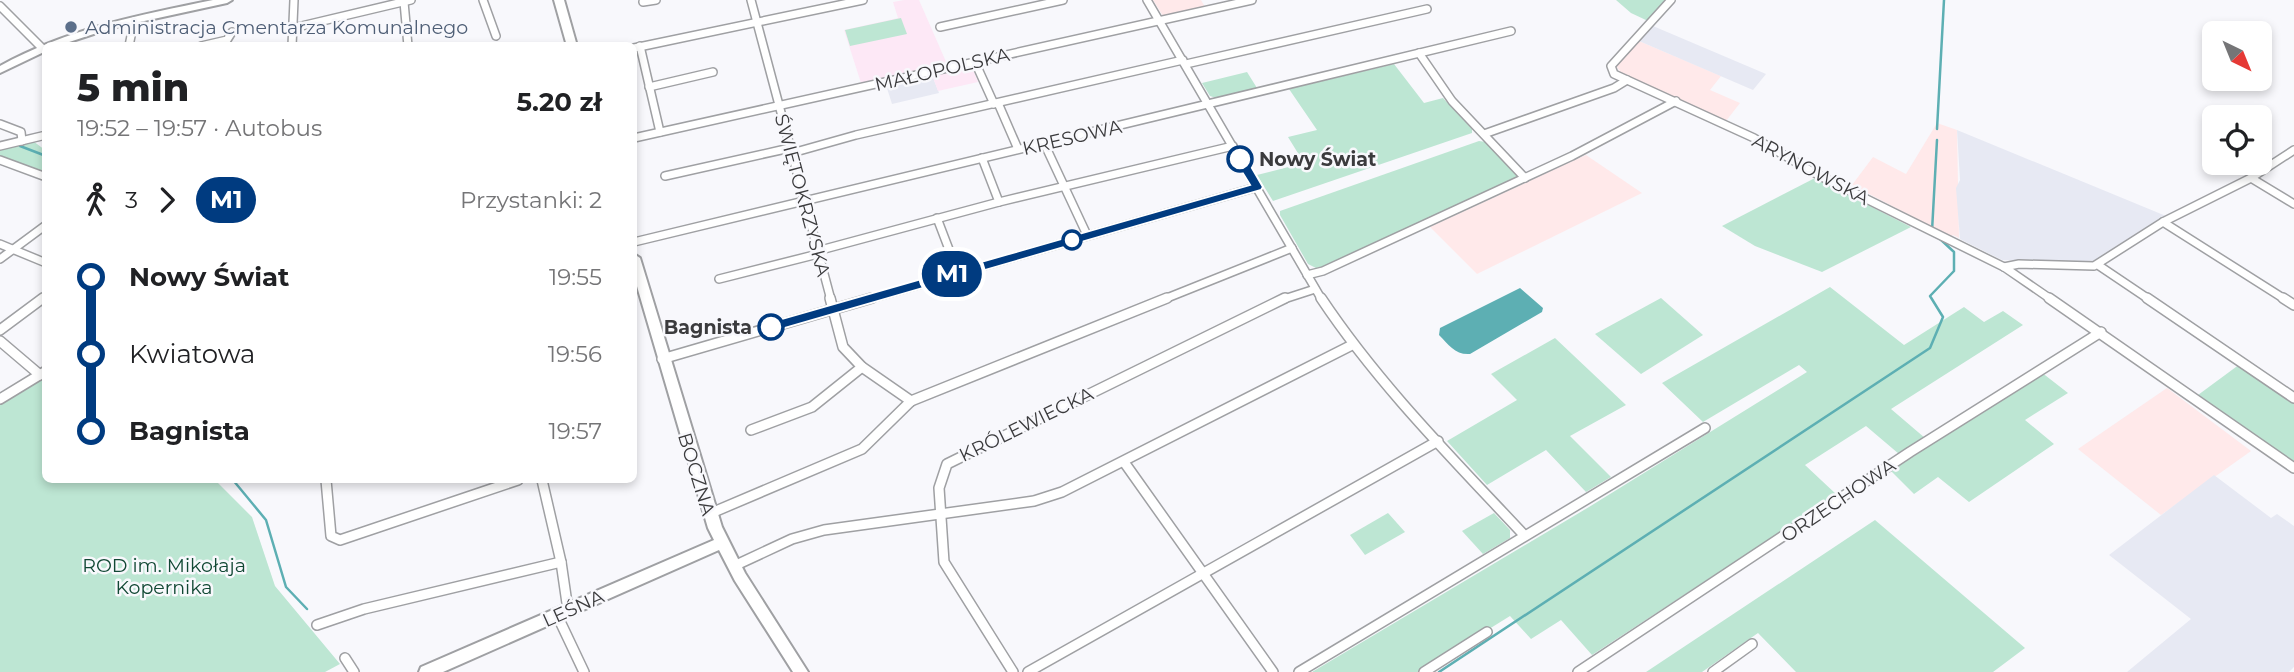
<!DOCTYPE html>
<html lang="pl">
<head>
<meta charset="utf-8">
<style>
  :root { --surface:#fff; --page:#f2f2f2; --text:#202124; --muted:#757577 }
  body { margin:0; font-family:Montserrat,sans-serif; background:var(--page); color:var(--text); height:100vh; display:flex; flex-direction:column; font-size:26px; white-space:nowrap }
  * { box-sizing:border-box; margin:0 }
  p { font-size:23px; color:var(--muted) }
  .icon { flex:none; width:38px; height:38px; fill:none; stroke:currentColor; stroke-width:2; stroke-linecap:round; stroke-linejoin:round }
  .map { position:relative; flex:1; overflow:hidden }
  .sheet { position:absolute; left:42px; top:42px; width:595px; height:441px; display:flex; flex-direction:column; background:var(--surface); border-radius:10px; box-shadow:0 4px 10px #0003 }
  .sheet>* { flex:none }
  .badge { padding:0 14px; border-radius:23px; font-size:24px; line-height:46px }
  .needle { width:46px; rotate:137deg }
  .controls { position:absolute; left:2202px; top:21px; display:grid; gap:14px }
  .controls a { display:grid; place-items:center; width:70px; height:70px; border-radius:10px; background:var(--surface); box-shadow:0 4px 10px #0003; font-size:35px }
  .map>.badge { position:absolute; translate:-50% -50%; box-shadow:0 0 0 4px #fff }
  .legs { display:flex; align-items:center; gap:10px; height:77px; padding:0 35px; font-size:23px }
  .legs p { margin-inline-start:auto }
  .headline { display:flex; align-items:center; justify-content:space-between; height:119px; padding:0 35px }
  h1 { font-size:38px; font-weight:800; line-height:52px }
  ul { padding:0 35px; list-style:none }
  li { display:flex; align-items:center; gap:24px; height:77px; font-size:26px }
  li i { display:grid; place-items:center; width:10px; height:100%; margin:0 9px; background:currentColor }
  li i::after { content:''; width:18px; height:18px; margin:-9px; border:5px solid; border-radius:50%; background:var(--surface) }
  li p { margin-inline-start:auto }
  li:first-child i { background:linear-gradient(#0000 50%,currentColor 0) }
  li:last-child i { background:linear-gradient(currentColor 50%,#0000 0) }
  .map>svg:first-child { display:block }
  .commercial { fill:#ffe9ea }
  .built { fill:#e7e9f3 }
  .education { fill:#fde8f6 }
  .green { fill:#bde6d3 }
  .water { fill:#5dafb3 }
  .lines { fill:none; stroke-linecap:round; stroke-linejoin:round }
  .stream { stroke:#5dafb3; stroke-width:2.5 }
  .street-far1-casing { stroke:#9fa0a3; stroke-width:10 }
  .street-casing { stroke:#9fa0a3; stroke-width:12 }
  .secondary-casing { stroke:#9fa0a3; stroke-width:4 }
  .street-far1 { stroke:#fff; stroke-width:7 }
  .street { stroke:#fff; stroke-width:9 }
  .secondary { fill:#fff; fill-rule:evenodd }
  .line-1 { fill:#003b80; stroke:#fff; stroke-width:2 }
  .service-dot { fill:#5c6f8a; stroke:#f8f8fc; stroke-width:2.5 }
  .stop-1-dot { fill:#fff; stroke:#003b80; stroke-width:3.5 }
  .labels { text-anchor:middle; stroke-width:5; stroke-linejoin:round; paint-order:stroke }
  .service-label { font-size:19px; fill:#4e5e75; stroke:#f8f8fc; text-anchor:start }
  .street-label { font-size:19px; fill:#3b3b3d; stroke:#f8f8fc }
  .stop-label { font-size:19px; font-weight:bold; fill:#3b3b3d; stroke:#f8f8fc; text-anchor:start }
  .park-label { font-size:19px; fill:#114834; stroke:#f8f8fc }
</style>
</head>
<body>
<div class="map">
<svg width="2294" height="672" viewBox="0 0 2294 672">
  <rect width="100%" height="100%" fill="#f8f8fc"/>
  <g class="commercial">
    <polygon points="1153,0 1201,0 1205,7 1163,16"/>
    <polygon points="1639,41 1721,76 1710,90 1740,103 1726,121 1623,75 1616,66"/>
    <polygon points="1937,123 1957,130 1959,238 1953,235 1951,237 1852,185 1873,157 1906,174"/>
    <polygon points="1586,155 1642,193 1477,274 1430,227"/>
    <polygon points="2167,388 2251,451 2161,515 2078,449"/>
  </g>
  <g class="built">
    <polygon points="1653,26 1766,74 1753,90 1639,41"/>
    <polygon points="932,75 939,93 892,104 886,85"/>
    <polygon points="1957,130 2166,216 2093,263 2002,260 1960,239 1956,188 1960,180"/>
    <polygon points="2214,475 2271,518 2277,514 2294,526 2294,667 2289,672 2127,672 2191,619 2109,555"/>
  </g>
  <g class="education">
    <polygon points="904,0 919,0 947,64 861,83 844,30 898,18 893,2"/>
    <polygon points="966,67 973,70 978,82 938,91 932,75"/>
  </g>
  <g class="green">
    <polygon points="1616,0 1668,0 1648,21 1631,13"/>
    <polygon points="901,18 907,34 850,46 845,30"/>
    <polygon points="1394,64 1424,103 1443,98 1472,129 1472,133 1273,201 1257,175 1304,163 1288,137 1317,130 1289,89"/>
    <polygon points="1247,72 1257,88 1216,98 1210,96 1202,83"/>
    <polygon points="33,141 45,150 45,175 0,156 0,149"/>
    <polygon points="1479,141 1486,142 1517,173 1516,179 1328,266 1316,268 1308,264 1280,215 1280,211"/>
    <polygon points="1815,178 1911,227 1822,272 1755,246 1722,226"/>
    <polygon points="1830,287 1904,345 1964,307 1984,322 2003,311 2023,325 1891,409 1925,438 1899,454 1866,426 1805,465 1837,495 1592,655 1561,620 1531,639 1510,616 1420,672 1312,672 1589,507 1807,372 1799,365 1703,422 1662,383"/>
    <polygon points="1661,298 1703,335 1641,374 1595,334"/>
    <polygon points="1555,338 1626,405 1570,436 1611,477 1586,492 1546,450 1487,485 1447,441 1517,400 1491,374"/>
    <polygon points="2240,364 2294,401 2294,462 2198,395"/>
    <polygon points="2041,372 2068,393 2025,420 2054,444 1969,502 1938,477 1914,494 1891,471"/>
    <polygon points="45,375 46,480 215,480 252,517 275,586 340,664 325,672 0,672 0,405"/>
    <polygon points="1388,513 1405,532 1365,555 1350,535"/>
    <polygon points="1494,513 1510,530 1510,538 1483,554 1462,531"/>
    <polygon points="1875,520 2025,648 1993,672 1796,672 1758,633 1702,672 1646,672"/>
  </g>
  <path class="water" d="M1520 288 1543 308 1542 312 1470 354C1455 355 1449 345 1439 335L1440 328Z"/>
  <g class="lines">
    <g class="stream">
      <polyline points="1937,129 1944,0"/>
      <polyline points="20,146 46,156"/>
      <polyline points="1932,231 1937,140"/>
      <polyline points="233,480 266,520 286,587 307,609"/>
      <polyline points="1439,672 1930,348 1943,317 1930,296 1954,271 1954,252 1939,238"/>
    </g>
    <g class="street-far1-casing">
      <g id="street-far1">
        <polyline points="483,0 496,36"/>
        <polyline points="751,0 831,300"/>
        <polyline points="1147,0 1322,300"/>
        <polyline points="1671,0 1611,66 1614,74 1754,138 1820,176 2004,267 2052,300"/>
        <polyline points="404,2 408,46"/>
        <polyline points="643,2 656,0"/>
        <polyline points="0,6 41,47"/>
        <polyline points="940,27 1063,0"/>
        <polyline points="293,28 411,0"/>
        <polyline points="129,46 134,21"/>
        <polyline points="201,46 227,40 232,32"/>
        <polyline points="292,46 294,0"/>
        <polyline points="640,46 660,132"/>
        <polyline points="634,48 863,0"/>
        <polyline points="1419,53 1452,101 1525,178"/>
        <polyline points="975,62 994,104"/>
        <polyline points="1186,64 1427,9"/>
        <polyline points="649,87 713,72"/>
        <polyline points="998,103 1018,149"/>
        <polyline points="0,124 21,132 22,141"/>
        <polyline points="1484,134 1614,88 1627,80"/>
        <polyline points="634,138 1252,0"/>
        <polyline points="1044,143 1087,235"/>
        <polyline points="0,146 46,135"/>
        <polyline points="792,153 856,135 1183,60"/>
        <polyline points="982,158 999,202"/>
        <polyline points="0,160 46,177"/>
        <polyline points="665,176 790,148"/>
        <polyline points="2251,178 2294,204"/>
        <polyline points="937,218 958,273"/>
        <polyline points="2163,222 2286,300"/>
        <polyline points="634,242 1511,31"/>
        <polyline points="0,244 46,263"/>
        <polyline points="817,251 999,202 1233,146"/>
        <polyline points="0,259 46,225"/>
        <polyline points="2098,265 2150,300"/>
        <polyline points="2004,267 2019,264 2094,266 2163,222 2251,178 2294,150"/>
        <polyline points="1307,275 1323,271 1572,156 1676,101"/>
        <polyline points="719,279 818,254"/>
        <polyline points="41,300 46,296"/>
        <polyline points="866,300 1257,187"/>
        <polyline points="1162,300 1292,248"/>
        <polyline points="1281,300 1315,289"/>
      </g>
    </g>
    <g class="street-casing">
      <g id="street">
        <polyline points="830,298 843,347 862,367 911,401"/>
        <path d="M1321 298C1379 385 1453 459 1524 535"/>
        <polyline points="2049,298 2294,468"/>
        <polyline points="2147,298 2294,398"/>
        <polyline points="2283,298 2294,305"/>
        <polyline points="0,330 43,298"/>
        <polyline points="0,341 40,375"/>
        <polyline points="662,359 872,298"/>
        <polyline points="0,399 46,371"/>
        <polyline points="911,401 1167,298"/>
        <polyline points="751,430 812,407 862,367"/>
        <polyline points="1124,462 1273,672"/>
        <polyline points="326,480 331,536 340,540 518,480"/>
        <polyline points="542,480 561,562 568,610"/>
        <polyline points="709,514 862,449 911,401"/>
        <polyline points="734,566 792,539 824,530 1034,501 1062,492 1352,345"/>
        <polyline points="557,615 584,672"/>
        <polyline points="317,625 364,609 561,562"/>
        <polyline points="345,658 354,672"/>
        <polyline points="1013,672 944,562 939,488 947,464 1285,298"/>
        <polyline points="1028,672 1438,441"/>
        <polyline points="1299,672 1705,428"/>
        <polyline points="1424,672 1487,632"/>
        <polyline points="1578,672 1910,452 2101,332"/>
        <polyline points="1713,672 1752,644"/>
      </g>
    </g>
    <g class="secondary-casing">
      <g id="secondary">
        <path d="M213 0H232L227 3 112 28 57 46H46V51L0 73V66C67 29 139 15 213 0Z"/>
        <polygon points="554,0 564,0 577,46 567,46"/>
        <polygon points="634,254 640,258 722,527 745,573 808,672 793,672 735,581 719,550 443,672 419,672 421,667 714,540 708,528 634,276"/>
      </g>
    </g>
    <use href="#street-far1" class="street-far1"/>
    <use href="#street" class="street"/>
    <use href="#secondary" class="secondary"/>
  </g>
  <polygon class="line-1" points="1236,156 1245,156 1263,187 1261,190 771,332 764,327 771,322 1250,185 1234,159"/>
  <circle class="service-dot" cx="71" cy="27" r="7"/>
  <g class="stop-1-dot">
    <circle cx="1240" cy="159" r="12"/>
    <circle cx="1072" cy="240" r="9"/>
    <circle cx="771" cy="327" r="12"/>
  </g>
  <g class="labels">
    <g class="service-label">
      <text x="85" y="34">Administracja Cmentarza Komunalnego</text>
    </g>
    <g class="street-label">
      <text transform="translate(942 69) rotate(-13)" y="7">MAŁOPOLSKA</text>
      <text transform="translate(1072 137) rotate(-13)" y="7">KRESOWA</text>
      <text transform="translate(1811 169) rotate(28)" y="7">ARYNOWSKA</text>
      <text transform="translate(803 195) rotate(75)" y="7">ŚWIĘTOKRZYSKA</text>
      <text transform="translate(1026 424) rotate(-26)" y="7">KRÓLEWIECKA</text>
      <text transform="translate(697 474) rotate(73)" y="7">BOCZNA</text>
      <text transform="translate(1838 500) rotate(-34)" y="7">ORZECHOWA</text>
      <text transform="translate(573 608) rotate(-24)" y="7">LEŚNA</text>
    </g>
    <g class="stop-label">
      <text x="1259" y="166">Nowy Świat</text>
      <text x="752" y="334" text-anchor="end">Bagnista</text>
    </g>
    <g class="park-label">
      <text x="164" y="572">ROD im. Mikołaja<tspan x="164" dy="22">Kopernika</tspan></text>
    </g>
  </g>
</svg>
<div class="controls">
<a><svg class="needle" viewBox="-14 -14 28 28"><path d="M0-13l5 13h-10z" fill="#e53935"/><path d="M0 13l5-13h-10z" fill="#757577"/></svg></a>
<a><svg class="icon" aria-label="locate" viewBox="0 0 24 24"><circle cx="12" cy="12" r="6"/><path d="M12 2v4M12 18v4M2 12h4M18 12h4"/></svg></a>
</div>
<b class="badge" style="left:952px;top:274px;background:#003b80;color:#fff">M1</b>
<section class="sheet">
<div class="headline"><div><h1>5 min</h1><p>19:52 – 19:57 · Autobus</p></div><b>5.20 zł</b></div>
<div class="legs"><svg class="icon" aria-label="walk" viewBox="0 0 24 24"><circle cx="13" cy="4" r="2"/><path d="M13 8l-2 6 4 7M11 14l-3 7M7 12l3-4h3l4 4"/></svg>3<svg class="icon" aria-label="forward" viewBox="0 0 24 24"><path d="M9 5l7 7-7 7"/></svg><b class="badge" style="background:#003b80;color:#fff">M1</b><p>Przystanki: 2</p></div>
<ul>
<li><i style="color:#003b80"></i><b>Nowy Świat</b><p>19:55</p></li>
<li><i style="color:#003b80"></i><span>Kwiatowa</span><p>19:56</p></li>
<li><i style="color:#003b80"></i><b>Bagnista</b><p>19:57</p></li>
</ul>
</section>
</div>
</body>
</html>
